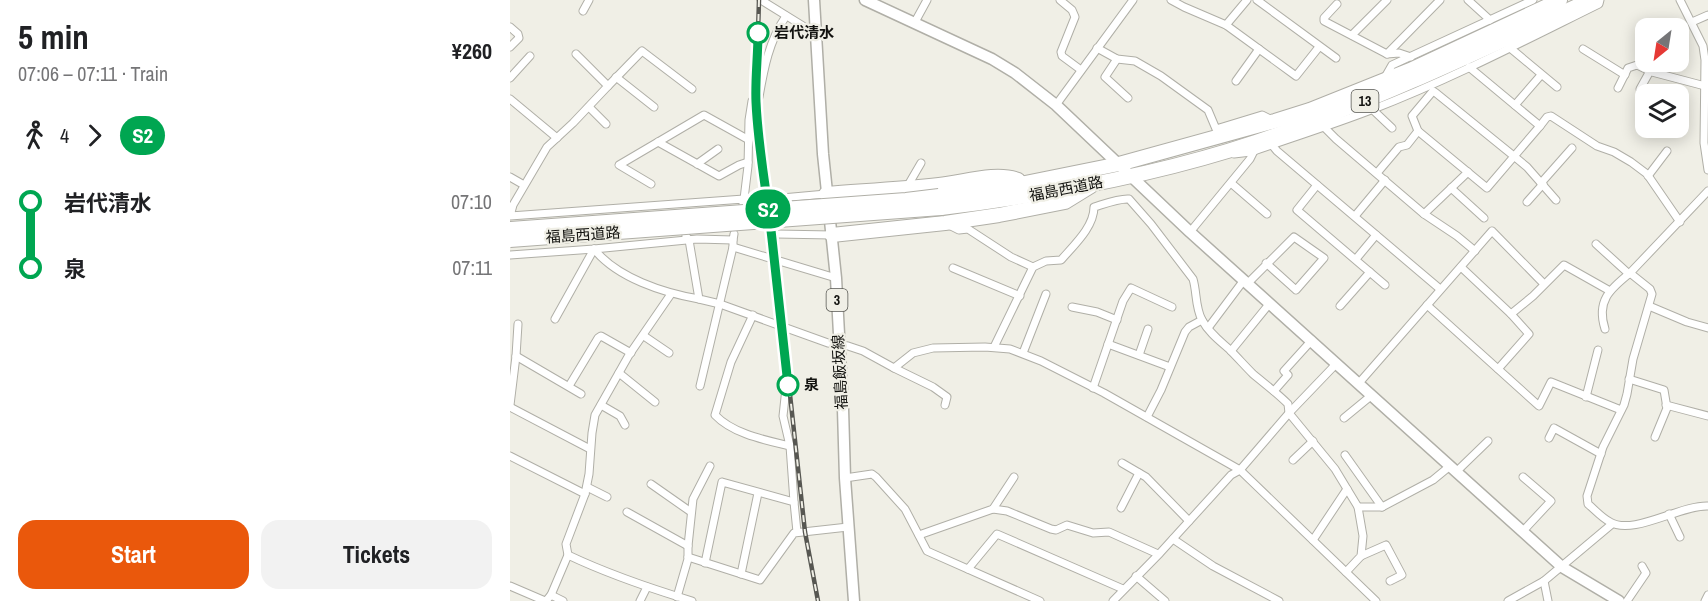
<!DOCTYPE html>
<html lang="en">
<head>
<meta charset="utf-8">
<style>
  :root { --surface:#fff; --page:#f2f2f2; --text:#202124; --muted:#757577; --accent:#ea580c }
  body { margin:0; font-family:"Archivo Narrow","Noto Sans JP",sans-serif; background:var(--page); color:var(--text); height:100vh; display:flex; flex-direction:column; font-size:22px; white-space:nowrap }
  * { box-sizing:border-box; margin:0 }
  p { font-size:20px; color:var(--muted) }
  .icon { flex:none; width:33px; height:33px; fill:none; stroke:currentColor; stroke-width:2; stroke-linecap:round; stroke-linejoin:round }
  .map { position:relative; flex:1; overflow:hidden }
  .side { display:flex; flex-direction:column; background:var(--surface); width:510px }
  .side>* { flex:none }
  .badge { padding:0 12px; border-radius:20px; font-size:21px; line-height:39px }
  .needle { width:39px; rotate:210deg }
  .tools { position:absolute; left:1125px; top:18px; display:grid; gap:12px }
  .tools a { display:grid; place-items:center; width:54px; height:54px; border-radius:12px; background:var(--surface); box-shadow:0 3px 15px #0003; font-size:30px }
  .map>.badge { position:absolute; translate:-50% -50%; box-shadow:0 0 0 3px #fff }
  .legs { display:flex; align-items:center; gap:9px; height:66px; padding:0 18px; font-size:20px }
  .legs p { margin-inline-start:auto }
  .headline { display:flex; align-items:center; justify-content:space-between; height:102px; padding:0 18px }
  h1 { font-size:33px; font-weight:800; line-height:45px }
  .action { display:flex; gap:12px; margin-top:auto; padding:12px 18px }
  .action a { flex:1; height:69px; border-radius:18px; background:var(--accent); color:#fff; font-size:24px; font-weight:800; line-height:69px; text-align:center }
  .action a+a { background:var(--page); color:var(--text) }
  ul { padding:0 18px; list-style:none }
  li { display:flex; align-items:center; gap:21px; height:66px; font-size:22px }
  li i { display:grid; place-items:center; width:9px; height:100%; margin:0 8px; background:currentColor }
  li i::after { content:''; width:15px; height:15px; margin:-8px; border:4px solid; border-radius:50%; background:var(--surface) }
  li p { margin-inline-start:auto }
  li:first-child i { background:linear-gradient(#0000 50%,currentColor 0) }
  li:last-child i { background:linear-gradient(currentColor 50%,#0000 0) }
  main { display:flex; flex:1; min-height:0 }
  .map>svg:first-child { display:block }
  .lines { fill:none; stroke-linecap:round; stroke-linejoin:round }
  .street-casing { stroke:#b0afa7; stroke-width:9 }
  .secondary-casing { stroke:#b0afa7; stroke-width:13 }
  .primary-casing { stroke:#b0afa7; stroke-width:13 }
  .highway-casing { stroke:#b0afa7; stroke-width:16 }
  .street { stroke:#fff; stroke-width:7 }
  .secondary { stroke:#fff; stroke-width:10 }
  .primary { stroke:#fff; stroke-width:10 }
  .highway { stroke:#fff; stroke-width:14 }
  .rail-casing { stroke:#575752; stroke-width:4.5 }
  .rail { stroke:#f0efe6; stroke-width:2; stroke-dasharray:7; stroke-linecap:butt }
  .highway-bridge-casing { stroke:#b0afa7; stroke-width:16; stroke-linecap:butt }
  .highway-bridge { stroke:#fff; stroke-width:14 }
  .line-1-casing { stroke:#fff; stroke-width:14 }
  .line-1 { stroke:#00a651; stroke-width:9 }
  .stop-1-dot { fill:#fff; stroke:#00a651; stroke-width:3 }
  .labels { text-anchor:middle; stroke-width:4.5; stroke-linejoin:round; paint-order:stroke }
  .shield { fill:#f0efe6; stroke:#555550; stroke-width:1.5 }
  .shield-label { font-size:14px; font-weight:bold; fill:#131310 }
  .stop-label { font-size:15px; font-weight:bold; fill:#131310; stroke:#f0efe6; text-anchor:start }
  .street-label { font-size:15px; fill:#131310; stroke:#f0efe6 }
</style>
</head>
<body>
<main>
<section class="side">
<div class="headline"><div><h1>5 min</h1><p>07:06 – 07:11 · Train</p></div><b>¥260</b></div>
<div class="legs"><svg class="icon" aria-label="walk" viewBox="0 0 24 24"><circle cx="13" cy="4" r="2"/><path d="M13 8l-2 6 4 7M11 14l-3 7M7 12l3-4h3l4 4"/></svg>4<svg class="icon" aria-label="forward" viewBox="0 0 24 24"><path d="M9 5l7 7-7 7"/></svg><b class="badge" style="background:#00a651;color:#fff">S2</b></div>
<ul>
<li><i style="color:#00a651"></i><b>岩代清水</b><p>07:10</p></li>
<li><i style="color:#00a651"></i><b>泉</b><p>07:11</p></li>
</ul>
<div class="action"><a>Start</a><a>Tickets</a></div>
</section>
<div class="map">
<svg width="1198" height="601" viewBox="0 0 1198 601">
  <rect width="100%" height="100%" fill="#f0efe6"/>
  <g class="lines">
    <g class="street-casing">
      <g id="street">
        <polyline points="251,0 306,34"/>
        <polyline points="550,0 562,10 565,17 551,52 552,56 571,70"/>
        <polyline points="661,0 674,7 716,25 786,76 809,47"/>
        <polyline points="747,0 826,58"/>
        <polyline points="958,0 980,20"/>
        <polyline points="1170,0 1193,46 1195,60 1194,143 1198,170"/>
        <polyline points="827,4 814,18 814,21 877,54 889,53 901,57"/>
        <polyline points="73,11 79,0"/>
        <polyline points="405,22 417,0"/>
        <polyline points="1182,22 1198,15"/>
        <polyline points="716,25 737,0"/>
        <polyline points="0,27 8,34 9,38 0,47"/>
        <polyline points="842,35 877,0"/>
        <polyline points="999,47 1047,87"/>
        <polyline points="587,48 607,59 625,61 651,76 698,110 706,129 752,115 764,121"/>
        <polyline points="1073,49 1115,75"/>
        <polyline points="66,54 98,86 63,123 37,147 3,205 0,216 234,199 233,204"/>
        <polyline points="877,54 930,0"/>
        <polyline points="607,59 595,77 618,98"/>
        <polyline points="959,67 1030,126 977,188 908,131 902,116 923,91 926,93 1005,157 1017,167 1046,200"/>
        <polyline points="106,77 144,107"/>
        <polyline points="0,78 20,56"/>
        <polyline points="874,79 882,65 1023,0"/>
        <polyline points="726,81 749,49"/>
        <polyline points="98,86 132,51 182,89"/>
        <polyline points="1108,88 1118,68 1127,65 1142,72 1195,86"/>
        <polyline points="1130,89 1140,71"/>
        <polyline points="0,99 47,138"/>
        <polyline points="546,105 623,0"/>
        <polyline points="1005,105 1031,75"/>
        <polyline points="79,107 96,124"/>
        <polyline points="862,109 882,128"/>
        <polyline points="1030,126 1037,117 1041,116 1087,146 1104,152 1121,162 1137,174 1170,222"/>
        <polyline points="814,127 826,139 914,214 947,236 965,251"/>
        <polyline points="148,142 209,176 229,165 238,162"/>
        <polyline points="762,145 767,151 930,289"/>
        <path d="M724 154 741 152C781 138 822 125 861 110 939 80 1014 41 1089 4L1090 0"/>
        <polyline points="187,164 208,149"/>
        <polyline points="867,173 889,147 897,145 908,131"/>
        <polyline points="1138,176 1157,151"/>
        <polyline points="0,177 14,185"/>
        <polyline points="721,183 757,214"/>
        <polyline points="1031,183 1062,148"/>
        <polyline points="141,184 109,165 194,115 239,140"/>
        <polyline points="807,185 787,210 875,285"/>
        <polyline points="397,187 411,163"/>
        <polyline points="941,188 974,218"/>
        <path d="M1198 191 1120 273 1140 289 1142 294 1123 359 1117 394 1114 405 1093 447 1077 496 1078 504C1085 510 1092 518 1100 522 1123 536 1170 505 1198 506"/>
        <path d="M234 199 238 166 239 120 242 101 249 97C254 68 259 41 276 16"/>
        <polyline points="261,199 316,194"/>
        <polyline points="1017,202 1033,184"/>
        <polyline points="914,214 958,172"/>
        <polyline points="845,216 875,180"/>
        <polyline points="439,225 449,230 458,229 501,257 523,267"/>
        <polyline points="680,232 740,159 744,151"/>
        <polyline points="266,234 322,235"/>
        <polyline points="176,236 179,240 189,299 210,304 318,343 338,346 353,351 384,368 403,353 423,348 475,347 500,349 531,361 594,393 730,470 866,601"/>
        <polyline points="1086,244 1119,274"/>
        <polyline points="223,247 326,278"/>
        <path d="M84 249C107 278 154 293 189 299"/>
        <polyline points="0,255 84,249 187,239 223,240 224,234"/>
        <polyline points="846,259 866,235"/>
        <polyline points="951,267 1001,314 1019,334 988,369"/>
        <polyline points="443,268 510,296"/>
        <polyline points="738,283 784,237 814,258 786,290 756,263"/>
        <path d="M161 294 119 355 85 415 82 433 79 474 75 494 56 544 58 555C98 574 139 588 182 601"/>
        <polyline points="917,305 1029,406 1041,382 1111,410"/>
        <polyline points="830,306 860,272"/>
        <polyline points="1139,306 1177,322 1198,328"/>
        <polyline points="562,307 587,312 607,320"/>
        <polyline points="1001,314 1023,296 1054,265 1100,291"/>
        <path d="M243 315 221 362 205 415C223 434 255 440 280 446L273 416 276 388"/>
        <polyline points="45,319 84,249"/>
        <polyline points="698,328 734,280"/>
        <path d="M1095 329C1086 301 1100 289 1120 273"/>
        <polyline points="134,336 159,353"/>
        <polyline points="598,344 660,367"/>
        <path d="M484 347 523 267 536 261 551 260C564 245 584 227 584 207 594 204 610 198 619 199L641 224 683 279C687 292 685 307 692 320 699 333 710 341 720 350 728 358 735 366 743 374 755 384 767 393 778 404L779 413 825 469 848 507 853 536 851 556 836 572"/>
        <polyline points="721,351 760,303"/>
        <polyline points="513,353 536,294"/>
        <polyline points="629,355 638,329"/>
        <polyline points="6,356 71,394"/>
        <polyline points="384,368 423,387 437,397 435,405"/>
        <polyline points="109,373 145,402"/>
        <polyline points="1119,379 1154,390 1157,408 1145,437"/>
        <polyline points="849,383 982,231 1034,284"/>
        <polyline points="59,386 88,338 91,336 121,353"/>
        <polyline points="190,386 223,247 223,240"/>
        <polyline points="583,388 613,301 621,288 662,307"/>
        <polyline points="764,391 778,375 774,371 802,340"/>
        <polyline points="1076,397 1088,350"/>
        <polyline points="0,405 6,356 8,324"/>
        <polyline points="91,405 110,416 115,425"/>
        <polyline points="1156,405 1198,416"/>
        <polyline points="0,407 80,449"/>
        <polyline points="637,417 651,390 675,332 679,327 692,320"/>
        <polyline points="834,418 862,395"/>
        <polyline points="1039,438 1044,428 1091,454"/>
        <polyline points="280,446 284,502"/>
        <polyline points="835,455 872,507 923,480 940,466"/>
        <polyline points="0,456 75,494"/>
        <polyline points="783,460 803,441"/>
        <polyline points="612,463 636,477 679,521"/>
        <polyline points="946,472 978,441"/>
        <polyline points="335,478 362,474 366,477 395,509 417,551 530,601"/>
        <polyline points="141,484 181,512"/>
        <polyline points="77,487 97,497"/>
        <polyline points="848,507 872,507"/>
        <polyline points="611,508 629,473"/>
        <polyline points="483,509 497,511 541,529 546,530 557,525 583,533 599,532 648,554"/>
        <polyline points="117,512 178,546"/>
        <polyline points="1159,514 1170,537"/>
        <polyline points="1013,531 1041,501 1013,477"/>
        <polyline points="409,535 483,509 504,477"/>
        <polyline points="663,539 703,566 769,601"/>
        <polyline points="803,540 837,489"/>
        <polyline points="851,556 876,545 892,575 880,581"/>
        <polyline points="178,557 250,580 284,533 338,527"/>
        <polyline points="195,563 212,482 284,502 287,532"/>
        <polyline points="458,569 487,534 613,589"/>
        <polyline points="231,574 248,493"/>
        <polyline points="626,576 655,601"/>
        <polyline points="1034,581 1038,601"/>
        <polyline points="0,586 35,601"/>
        <polyline points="41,595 53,601"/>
        <polyline points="167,597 178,559 178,546 183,499 200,466"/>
        <polyline points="36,601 41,595 58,555"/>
        <polyline points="130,601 137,587"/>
        <polyline points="603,601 650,553 721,475 730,470 779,413 827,363"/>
        <polyline points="998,601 1034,581 1102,524"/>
        <polyline points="1117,601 1136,573 1132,566"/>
        <polyline points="1195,601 1198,595"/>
      </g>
    </g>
    <g class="secondary-casing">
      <polyline id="secondary" points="355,0 482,59 505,73 546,105 680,232 1052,567 1109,601"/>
    </g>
    <g class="primary-casing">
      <polyline id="primary" points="304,0 313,154 326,278 333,409 335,478 344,601"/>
    </g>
    <g class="highway-casing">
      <g id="highway">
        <path d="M316 194C354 191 391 189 429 185 452 183 486 171 508 180"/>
        <polyline points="429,196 515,183 609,164 765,121 800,110 900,70 1050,0"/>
        <path d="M431 208C537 195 644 176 746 142 861 103 970 51 1080 0"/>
        <polyline points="322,235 435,223 489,215 555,202 581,186"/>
      </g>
    </g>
    <use href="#street" class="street"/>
    <use href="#secondary" class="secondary"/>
    <use href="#primary" class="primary"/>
    <use href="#highway" class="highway"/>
    <g class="rail-casing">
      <polyline id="rail" points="249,0 246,99 252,171 262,239 264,272 270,303 295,532 308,601"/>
    </g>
    <use href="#rail" class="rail"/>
    <g class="highway-bridge-casing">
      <g id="highway-bridge">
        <polyline points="0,229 396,200 429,196"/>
        <polyline points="0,240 431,208"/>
      </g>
    </g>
    <use href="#highway-bridge" class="highway-bridge"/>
  </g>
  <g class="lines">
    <g class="line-1-casing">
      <path id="line-1" d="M248 33C248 56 245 79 246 102 248 148 257 193 262 239 267 288 273 336 278 385"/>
    </g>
    <use href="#line-1" class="line-1"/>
  </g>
  <g class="stop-1-dot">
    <circle cx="248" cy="33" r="10"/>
    <circle cx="278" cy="385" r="10"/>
  </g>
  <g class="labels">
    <g class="shield">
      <rect x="841.5" y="90" width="27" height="22" rx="4.5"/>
      <rect x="316.5" y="289" width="21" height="22" rx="4.5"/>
    </g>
    <g class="shield-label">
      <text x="855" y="106">13</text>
      <text x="327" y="305">3</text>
    </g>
    <g class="stop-label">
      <text x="264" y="38">岩代清水</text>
      <text x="294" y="390">泉</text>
    </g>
    <g class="street-label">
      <text transform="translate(556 189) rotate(-11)" y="5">福島西道路</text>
      <text transform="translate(73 235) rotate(-4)" y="5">福島西道路</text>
      <text transform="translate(330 372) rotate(-93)" y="5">福島飯坂線</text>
    </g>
  </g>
</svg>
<div class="tools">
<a><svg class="needle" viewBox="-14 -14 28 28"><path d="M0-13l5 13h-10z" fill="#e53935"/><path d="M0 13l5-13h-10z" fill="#757577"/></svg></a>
<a><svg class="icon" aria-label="layers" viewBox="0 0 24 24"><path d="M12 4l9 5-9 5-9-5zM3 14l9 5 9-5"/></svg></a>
</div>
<b class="badge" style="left:258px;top:209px;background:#00a651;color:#fff">S2</b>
</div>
</main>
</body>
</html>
